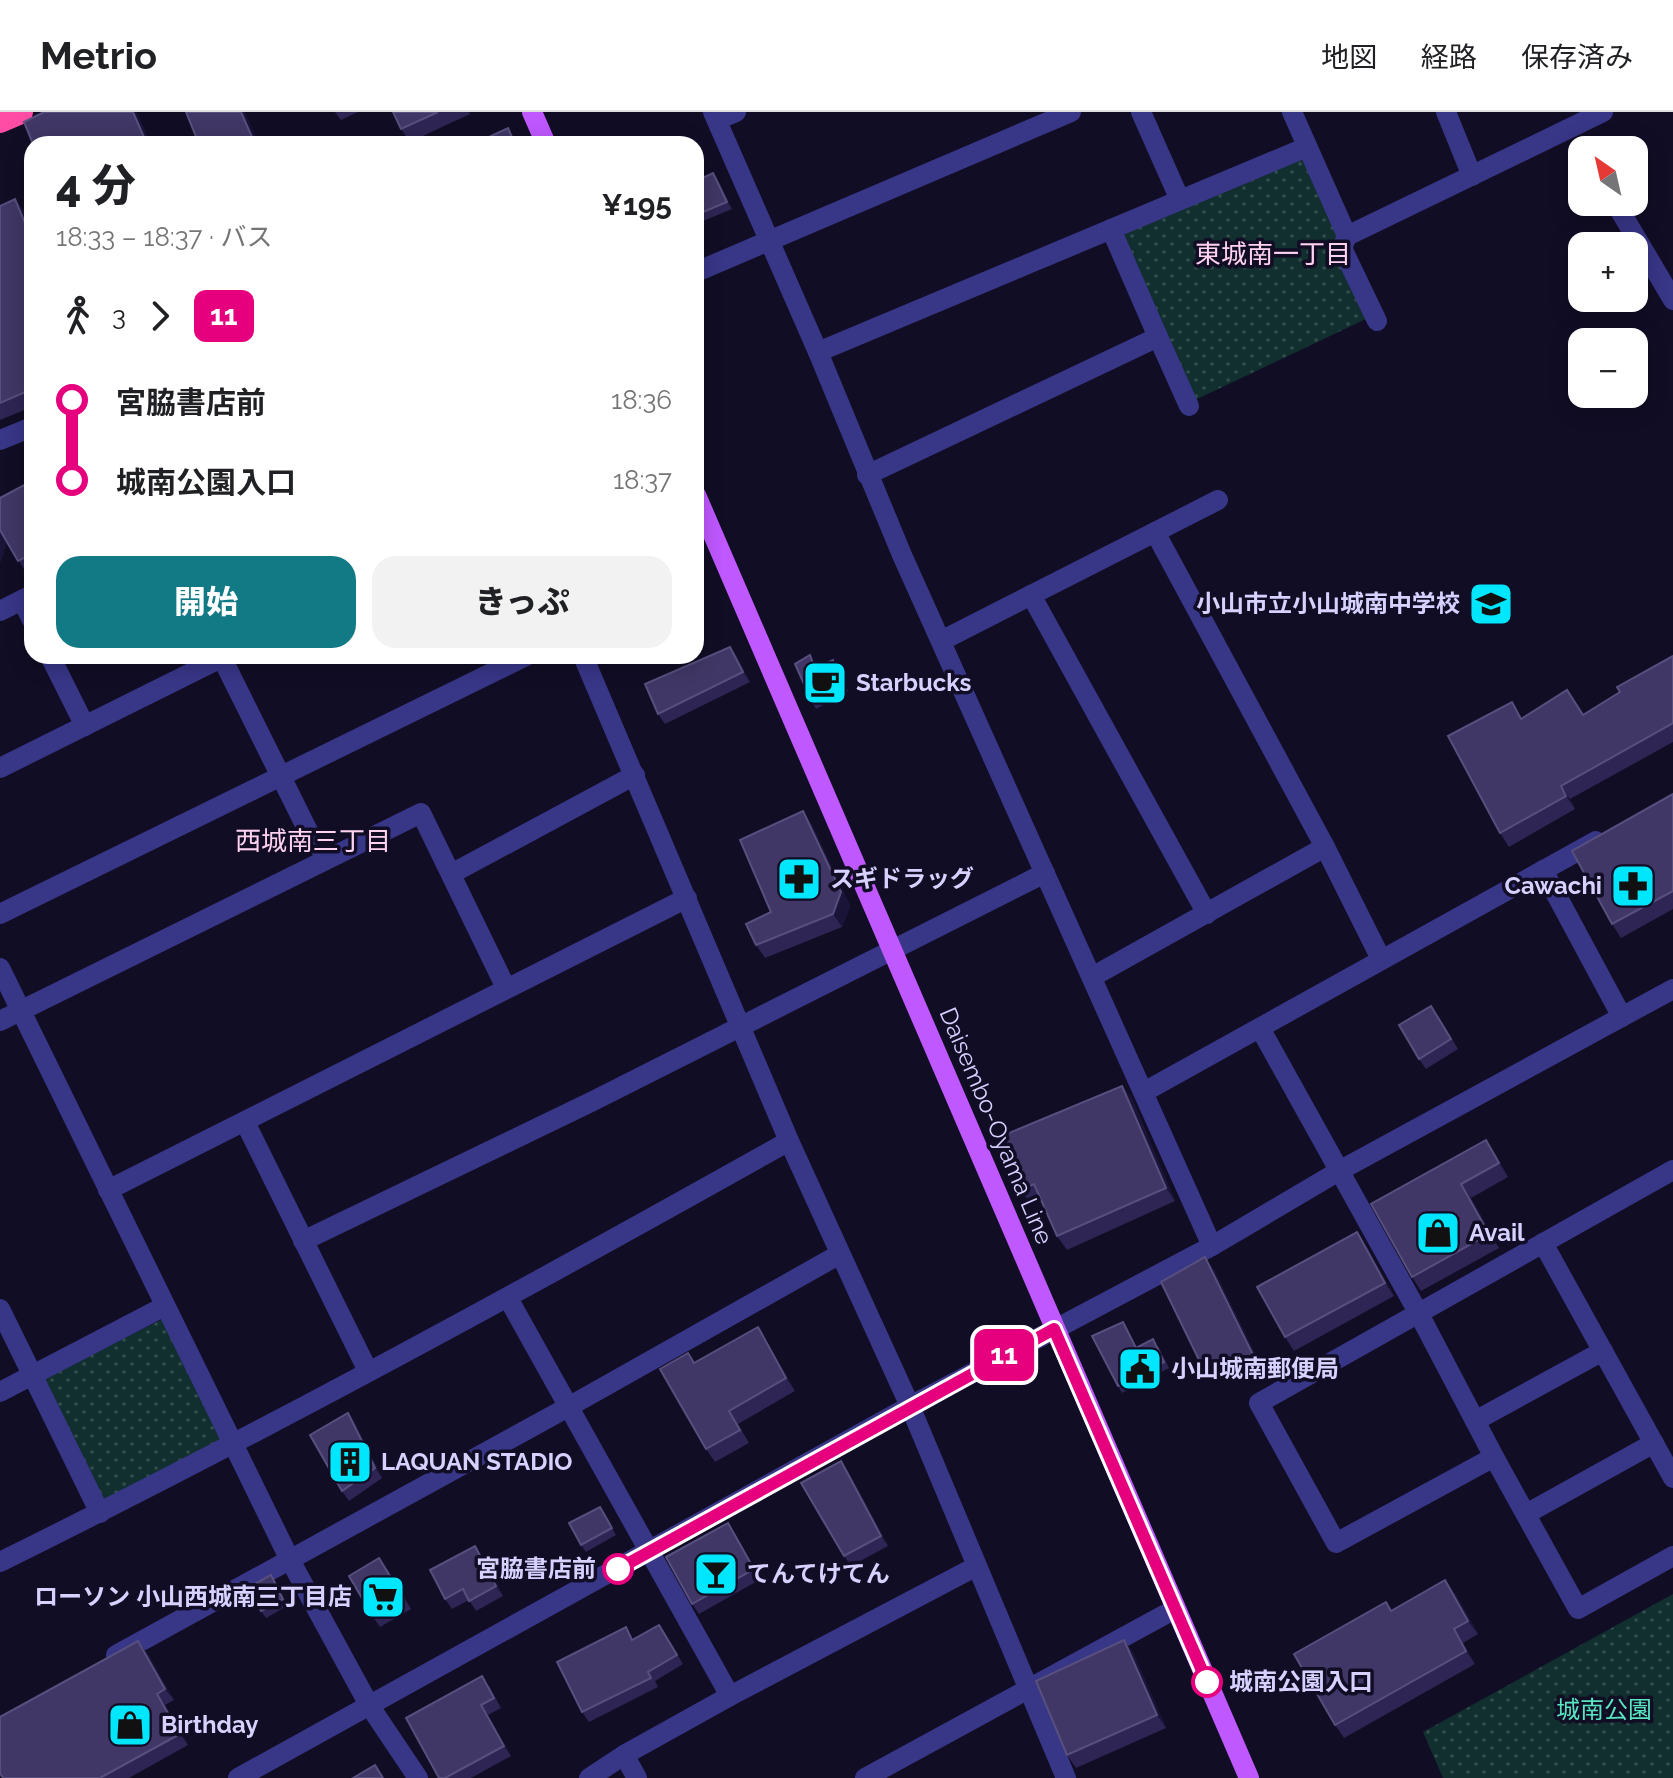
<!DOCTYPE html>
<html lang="ja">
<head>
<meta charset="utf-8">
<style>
  :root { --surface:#fff; --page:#f2f2f2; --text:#202124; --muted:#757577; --line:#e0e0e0; --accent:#127a85 }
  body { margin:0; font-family:Raleway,"Noto Sans JP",sans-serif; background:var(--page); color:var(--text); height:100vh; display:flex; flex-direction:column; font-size:30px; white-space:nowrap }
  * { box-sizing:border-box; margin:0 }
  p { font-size:26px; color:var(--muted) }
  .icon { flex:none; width:44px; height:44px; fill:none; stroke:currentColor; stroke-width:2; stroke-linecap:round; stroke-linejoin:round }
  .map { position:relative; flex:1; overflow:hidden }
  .details { position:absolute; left:24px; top:24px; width:680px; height:528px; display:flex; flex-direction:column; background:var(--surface); border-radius:24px; box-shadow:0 4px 20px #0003 }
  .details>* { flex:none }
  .badge { padding:0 16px; border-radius:12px; font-size:28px; line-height:52px }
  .needle { width:52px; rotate:326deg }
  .controls { position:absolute; left:1568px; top:24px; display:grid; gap:16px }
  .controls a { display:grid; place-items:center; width:80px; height:80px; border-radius:16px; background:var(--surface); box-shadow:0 4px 20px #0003; font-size:40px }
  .map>.badge { position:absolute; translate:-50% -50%; box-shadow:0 0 0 4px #fff }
  .legs { display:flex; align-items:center; gap:12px; height:88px; padding:0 32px; font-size:26px }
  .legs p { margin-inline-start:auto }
  .headline { display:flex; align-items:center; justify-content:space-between; height:136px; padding:0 32px }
  h1 { font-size:44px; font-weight:800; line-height:60px }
  .action { display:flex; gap:16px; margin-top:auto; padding:16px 32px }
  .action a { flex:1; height:92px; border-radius:24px; background:var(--accent); color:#fff; font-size:32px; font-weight:800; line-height:92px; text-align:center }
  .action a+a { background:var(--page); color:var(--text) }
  ul { padding:0 32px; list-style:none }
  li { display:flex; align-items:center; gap:28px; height:80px; font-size:30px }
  li i { display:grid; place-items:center; width:12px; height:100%; margin:0 10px; background:currentColor }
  li i::after { content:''; width:20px; height:20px; margin:-10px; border:6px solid; border-radius:50%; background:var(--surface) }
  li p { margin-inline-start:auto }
  li:first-child i { background:linear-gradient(#0000 50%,currentColor 0) }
  li:last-child i { background:linear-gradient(currentColor 50%,#0000 0) }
  header { display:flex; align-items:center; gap:48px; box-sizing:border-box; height:112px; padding:0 40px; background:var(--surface); border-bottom:2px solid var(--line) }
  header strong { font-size:38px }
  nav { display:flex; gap:44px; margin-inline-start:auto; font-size:28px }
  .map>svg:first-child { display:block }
  .grass { fill:url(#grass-dots) }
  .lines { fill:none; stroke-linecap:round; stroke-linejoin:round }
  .minor { stroke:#383687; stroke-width:20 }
  .major { stroke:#bf58ff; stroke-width:20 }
  .highway { stroke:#ff4ca4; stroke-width:24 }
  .wall { fill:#2e2554 }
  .shaded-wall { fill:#1b1439 }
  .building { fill:#403766; stroke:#57507e; stroke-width:2 }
  .line-1-casing { stroke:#fff; stroke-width:18 }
  .line-1 { stroke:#e6007e; stroke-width:12 }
  .stop-1-dot { fill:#fff; stroke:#e6007e; stroke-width:4 }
  .labels { text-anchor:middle; stroke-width:7; stroke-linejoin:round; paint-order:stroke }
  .poi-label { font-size:24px; font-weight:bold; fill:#d6d1ff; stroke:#110d25; text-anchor:start }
  .street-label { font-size:24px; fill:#d6d1ff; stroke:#110d25 }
  .stop-label { font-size:24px; font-weight:bold; fill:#d6d1ff; stroke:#110d25; text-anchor:end }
  .park-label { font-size:24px; fill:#57e6c0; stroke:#110d25 }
  .neighbourhood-label { font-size:26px; fill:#ffd3f0; stroke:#110d25 }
</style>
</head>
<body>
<header>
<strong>Metrio</strong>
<nav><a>地図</a><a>経路</a><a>保存済み</a></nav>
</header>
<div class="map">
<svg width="1673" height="1666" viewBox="0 0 1673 1666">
  <defs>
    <pattern id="grass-dots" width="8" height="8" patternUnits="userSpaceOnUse" patternTransform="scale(2)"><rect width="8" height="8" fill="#102f2e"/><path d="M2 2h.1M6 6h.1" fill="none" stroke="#324c4d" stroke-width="1.8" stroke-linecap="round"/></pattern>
  </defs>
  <rect width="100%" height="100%" fill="#110d25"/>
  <g class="grass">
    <polygon points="1304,46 1337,124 1368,206 1195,288 1121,123"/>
    <polygon points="163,1207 224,1328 104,1388 43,1266"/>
    <polygon points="1673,1482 1673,1666 1443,1666 1423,1620"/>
  </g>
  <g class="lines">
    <g class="minor">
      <polyline points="713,0 818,240 902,443 1212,1134"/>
      <polyline points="1141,0 1180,88"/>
      <polyline points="1292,0 1347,124"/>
      <polyline points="1446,0 1472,64"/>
      <polyline points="717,8 736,0"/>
      <polyline points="1616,92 1673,188"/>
      <polyline points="696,160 1071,0"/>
      <polyline points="1377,209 1342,136 1347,124 1603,0"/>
      <polyline points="1158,225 1189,294"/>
      <polyline points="818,240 1307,35"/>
      <polyline points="0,328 32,315"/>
      <polyline points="867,363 1158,225 1111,117"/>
      <polyline points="1155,420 1325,735 1381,847"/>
      <polyline points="1031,483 1207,802"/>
      <polyline points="22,488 32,508"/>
      <polyline points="0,499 32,483"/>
      <polyline points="941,529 1218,388"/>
      <polyline points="50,544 85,614"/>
      <polyline points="221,544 315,733"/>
      <polyline points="583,544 789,1029 910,1294 1066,1666"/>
      <polyline points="0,656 225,544"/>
      <polyline points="1543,758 1622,905"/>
      <polyline points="451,762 635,663"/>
      <polyline points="0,802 526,544"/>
      <polyline points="0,856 290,1448 369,1593 418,1666"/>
      <polyline points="1092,865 1325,735"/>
      <polyline points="0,909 421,701 506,876"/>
      <polyline points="1260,916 1419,1202 1494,1345 1578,1497 1673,1444"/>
      <polyline points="1144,980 1596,729"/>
      <polyline points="245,1010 368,1259"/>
      <polyline points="108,1078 687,786"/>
      <polyline points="303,1129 593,989 1045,761"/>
      <polyline points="1543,1131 1673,1366"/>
      <polyline points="508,1186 730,1584"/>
      <polyline points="0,1197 100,1401"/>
      <polyline points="0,1280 165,1194"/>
      <polyline points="1475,1309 1603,1239"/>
      <polyline points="1494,1345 1336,1431 1259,1291 1673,1058"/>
      <polyline points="1526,1402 1654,1331"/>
      <path d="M0 1450C267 1318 529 1175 789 1029"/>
      <polyline points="116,1543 570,1294 840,1142"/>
      <polyline points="624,1643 637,1666"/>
      <polyline points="238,1666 910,1294 1212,1134 1339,1059 1673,877"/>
      <polyline points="589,1666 624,1643 730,1584 975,1455"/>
      <polyline points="865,1666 1175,1497"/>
    </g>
    <g class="major">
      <polyline points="532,0 546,32"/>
      <polyline points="696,383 1249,1666"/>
    </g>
    <polyline class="highway" points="0,9 21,0"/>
  </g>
  <g class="wall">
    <polygon points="136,0 151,32 33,32"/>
    <polygon points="335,0 358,0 341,8"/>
    <polygon points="393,0 469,0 470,2 410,30 401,17"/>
    <polygon points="713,61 718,68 732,97 696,112 696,69"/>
    <polygon points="0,94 25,100 32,118 32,295 0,308"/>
    <polygon points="32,369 32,460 27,462 7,430 0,386"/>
    <polygon points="730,535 737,545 750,570 665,612 658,602"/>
    <polygon points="1673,544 1673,630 1570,687 1575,697 1509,735 1500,721 1523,606 1577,592 1583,602 1620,580"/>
    <polygon points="815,549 817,555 838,555 848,579 816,597 812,590"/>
    <polygon points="1673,682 1673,797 1621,826 1612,812"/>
    <polygon points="803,699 812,713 850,794 842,815 765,846 756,833 771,800"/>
    <polygon points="1438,904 1458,937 1426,957 1419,947"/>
    <polygon points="1122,974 1132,987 1175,1089 1067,1138 1057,1124 1041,1087 1030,1091 1021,1078"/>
    <polygon points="1495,1041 1508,1065 1471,1086 1499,1136 1421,1179 1412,1165 1371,1092"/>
    <polygon points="1366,1134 1394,1184 1294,1239 1285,1225"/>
    <polygon points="1214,1158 1264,1260 1244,1269 1211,1266 1201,1252"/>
    <polygon points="1123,1210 1137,1236 1158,1234 1169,1256 1122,1281 1118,1274"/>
    <polygon points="758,1215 766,1228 795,1279 738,1312 749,1331 715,1350 706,1337 695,1251"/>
    <polygon points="348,1301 355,1311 382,1366 349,1389 342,1379"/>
    <polygon points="848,1359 888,1434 851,1454 844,1444"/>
    <polygon points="600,1395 616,1423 586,1440 581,1433"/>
    <polygon points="728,1411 761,1467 699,1502 692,1492"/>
    <polygon points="482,1444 503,1484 476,1499 469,1488 452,1497 445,1487"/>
    <polygon points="386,1456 411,1497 380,1515 373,1505"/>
    <polygon points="271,1463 287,1494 266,1506 261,1499"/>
    <polygon points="1455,1481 1478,1522 1463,1531 1475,1552 1344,1626 1335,1613 1392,1498"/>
    <polygon points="665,1522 683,1552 655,1569 658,1575 589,1610 582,1600 634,1527"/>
    <polygon points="1124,1528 1133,1541 1166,1616 1076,1656 1067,1643"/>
    <polygon points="147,1541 174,1588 165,1593 188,1633 129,1666 3,1666"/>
    <polygon points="489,1574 501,1596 488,1603 511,1644 471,1666 439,1666"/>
  </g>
  <g class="shaded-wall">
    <polygon points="133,0 136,0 151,32 147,32"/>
    <polygon points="241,0 245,0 259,32 255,32"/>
    <polygon points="713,61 718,68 732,97 727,90"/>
    <polygon points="15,87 25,100 32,118 32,128"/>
    <polygon points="0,418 8,428 0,452"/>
    <polygon points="730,535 737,545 750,570 743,560"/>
    <polygon points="833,548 838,555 848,579 843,573"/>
    <polygon points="1561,674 1570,687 1575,697 1566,684"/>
    <polygon points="803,699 812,713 850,794 842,815 833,802"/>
    <polygon points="1122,974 1132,987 1175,1089 1166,1076"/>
    <polygon points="1486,1028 1495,1041 1508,1065 1499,1051"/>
    <polygon points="1461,1072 1471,1086 1499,1136 1489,1122"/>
    <polygon points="1357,1120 1366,1134 1394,1184 1385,1171"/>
    <polygon points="1205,1145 1214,1158 1264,1260 1255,1247"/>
    <polygon points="758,1215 766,1228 795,1279 786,1266"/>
    <polygon points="348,1301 355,1311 382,1366 375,1356"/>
    <polygon points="841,1349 848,1359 888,1434 881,1424"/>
    <polygon points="728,1411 735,1421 761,1467 754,1457"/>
    <polygon points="475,1434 482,1444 503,1484 496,1474"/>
    <polygon points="1445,1468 1455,1481 1478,1522 1468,1509"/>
    <polygon points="1454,1517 1463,1531 1475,1552 1466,1539"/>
    <polygon points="1124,1528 1133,1541 1166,1616 1157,1603"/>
    <polygon points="138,1529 147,1541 174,1588 165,1577"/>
    <polygon points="157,1582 165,1593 188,1633 180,1622"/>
    <polygon points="481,1593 488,1603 511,1644 504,1634"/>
  </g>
  <g class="building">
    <polygon points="44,0 133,0 147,32 93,32 90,27 77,32 33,32 24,10"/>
    <polygon points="186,0 241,0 255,32 199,32"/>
    <polygon points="393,0 438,0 401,17"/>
    <polygon points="508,16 515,32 474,32"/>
    <polygon points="713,61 727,90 696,103 696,69"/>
    <polygon points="15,87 32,128 32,277 0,291 0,94"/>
    <polygon points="32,369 32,442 18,449 0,418 0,386"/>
    <polygon points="730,535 743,560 658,602 645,572"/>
    <polygon points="810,543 815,556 833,548 843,573 812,590 795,552"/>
    <polygon points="1673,544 1673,611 1561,674 1566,684 1500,721 1448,624 1512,590 1521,607 1567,578 1583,603 1620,580 1617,575"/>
    <polygon points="1673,682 1673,779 1612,812 1572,739"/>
    <polygon points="803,699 841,780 833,802 756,833 746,812 771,800 740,728"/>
    <polygon points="1431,894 1451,927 1419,947 1399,913"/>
    <polygon points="1122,974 1166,1076 1057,1124 1034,1072 1021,1078 997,1026"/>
    <polygon points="1486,1028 1499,1051 1461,1072 1489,1122 1412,1165 1371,1092"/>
    <polygon points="1357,1120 1385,1171 1285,1225 1257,1175"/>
    <polygon points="1205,1145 1255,1247 1234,1256 1201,1252 1161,1170"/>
    <polygon points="1123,1210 1136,1236 1153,1227 1164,1250 1118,1274 1092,1224"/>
    <polygon points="758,1215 786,1266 729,1299 740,1318 706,1337 660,1257 688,1241 694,1251"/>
    <polygon points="348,1301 375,1356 342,1379 310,1323"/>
    <polygon points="841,1349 881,1424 844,1444 801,1371"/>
    <polygon points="600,1395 612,1416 581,1433 569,1411"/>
    <polygon points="728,1411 754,1457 692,1492 666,1445"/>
    <polygon points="475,1434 496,1474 469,1489 463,1477 445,1487 430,1458"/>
    <polygon points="379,1446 404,1487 373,1505 349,1464"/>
    <polygon points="271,1463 283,1487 261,1499 248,1476"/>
    <polygon points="1445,1468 1468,1509 1454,1517 1466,1539 1335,1613 1294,1542 1386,1490 1391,1499"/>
    <polygon points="659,1513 677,1543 648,1560 651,1566 582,1600 557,1550 626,1515 632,1528"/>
    <polygon points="1124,1528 1157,1603 1067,1643 1036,1569"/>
    <polygon points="138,1529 165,1577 157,1582 180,1622 100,1666 3,1666 0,1661 0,1605"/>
    <polygon points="482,1564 494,1586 481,1593 504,1634 445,1666 439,1666 406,1606"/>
    <polygon points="375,1653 383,1666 353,1666"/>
  </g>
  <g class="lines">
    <g class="line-1-casing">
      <polyline id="line-1" points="618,1457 1054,1217 1207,1570"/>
    </g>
    <use href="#line-1" class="line-1"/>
  </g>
  <defs>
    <g id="school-square" transform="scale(2.3)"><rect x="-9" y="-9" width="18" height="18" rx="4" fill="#00e6fc" stroke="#110d25"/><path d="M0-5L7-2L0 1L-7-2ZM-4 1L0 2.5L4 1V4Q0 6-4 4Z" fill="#111"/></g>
    <g id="cafe-square" transform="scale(2.3)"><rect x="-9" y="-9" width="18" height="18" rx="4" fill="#00e6fc" stroke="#110d25"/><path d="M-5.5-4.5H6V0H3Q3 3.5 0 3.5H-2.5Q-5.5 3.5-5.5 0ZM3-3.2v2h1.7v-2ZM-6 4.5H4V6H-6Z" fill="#111"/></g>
    <g id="pharmacy-square" transform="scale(2.3)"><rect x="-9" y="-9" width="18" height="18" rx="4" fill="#00e6fc" stroke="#110d25"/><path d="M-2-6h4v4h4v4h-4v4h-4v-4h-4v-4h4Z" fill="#111"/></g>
    <g id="shop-square" transform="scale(2.3)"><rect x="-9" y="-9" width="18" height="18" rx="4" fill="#00e6fc" stroke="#110d25"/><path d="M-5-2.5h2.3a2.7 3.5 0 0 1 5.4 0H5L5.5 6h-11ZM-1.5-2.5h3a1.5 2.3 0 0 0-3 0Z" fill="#111"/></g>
    <g id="civic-square" transform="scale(2.3)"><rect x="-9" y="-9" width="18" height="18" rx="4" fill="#00e6fc" stroke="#110d25"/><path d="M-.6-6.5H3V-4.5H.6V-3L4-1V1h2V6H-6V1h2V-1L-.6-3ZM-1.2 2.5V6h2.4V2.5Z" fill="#111"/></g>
    <g id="building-square" transform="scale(2.3)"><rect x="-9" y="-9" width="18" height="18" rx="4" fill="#00e6fc" stroke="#110d25"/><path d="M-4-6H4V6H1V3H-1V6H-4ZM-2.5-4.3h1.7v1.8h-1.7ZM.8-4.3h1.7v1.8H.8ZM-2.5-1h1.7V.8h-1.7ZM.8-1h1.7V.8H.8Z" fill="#111"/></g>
    <g id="bar-square" transform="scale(2.3)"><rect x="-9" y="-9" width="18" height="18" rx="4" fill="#00e6fc" stroke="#110d25"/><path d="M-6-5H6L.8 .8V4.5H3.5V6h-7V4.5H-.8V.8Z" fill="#111"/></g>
    <g id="supermarket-square" transform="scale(2.3)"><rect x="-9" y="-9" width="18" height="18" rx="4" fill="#00e6fc" stroke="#110d25"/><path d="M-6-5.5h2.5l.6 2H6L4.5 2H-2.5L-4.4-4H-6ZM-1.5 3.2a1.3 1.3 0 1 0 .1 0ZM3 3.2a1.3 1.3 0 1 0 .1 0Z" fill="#111"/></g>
  </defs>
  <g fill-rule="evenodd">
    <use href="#school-square" x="1491" y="492"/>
    <use href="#cafe-square" x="825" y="571"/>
    <use href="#pharmacy-square" x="799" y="767"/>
    <use href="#pharmacy-square" x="1633" y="774"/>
    <use href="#shop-square" x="1438" y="1121"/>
    <use href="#civic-square" x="1140" y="1257"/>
    <use href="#building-square" x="350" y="1350"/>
    <use href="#bar-square" x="716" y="1462"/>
    <use href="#supermarket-square" x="383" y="1485"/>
    <use href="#shop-square" x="130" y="1613"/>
  </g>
  <g class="stop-1-dot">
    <circle cx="618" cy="1457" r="14"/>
    <circle cx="1207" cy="1570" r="14"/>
  </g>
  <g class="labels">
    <g class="poi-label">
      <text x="1460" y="500" text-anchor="end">小山市立小山城南中学校</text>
      <text x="856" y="579">Starbucks</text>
      <text x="830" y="775">スギドラッグ</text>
      <text x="1602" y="782" text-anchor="end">Cawachi</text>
      <text x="1469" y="1129">Avail</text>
      <text x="1171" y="1265">小山城南郵便局</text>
      <text x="381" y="1358">LAQUAN STADIO</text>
      <text x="747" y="1470">てんてけてん</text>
      <text x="352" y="1493" text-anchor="end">ローソン 小山西城南三丁目店</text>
      <text x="161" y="1621">Birthday</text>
    </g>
    <g class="street-label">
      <text transform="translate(996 1014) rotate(67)" y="8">Daisembo-Oyama Line</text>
    </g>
    <g class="stop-label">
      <text x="596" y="1465">宮脇書店前</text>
      <text x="1229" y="1578" text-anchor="start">城南公園入口</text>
    </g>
    <g class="park-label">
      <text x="1604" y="1606">城南公園</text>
    </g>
    <g class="neighbourhood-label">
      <text x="1273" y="151">東城南一丁目</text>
      <text x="313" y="738">西城南三丁目</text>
    </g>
  </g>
</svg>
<div class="controls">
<a><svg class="needle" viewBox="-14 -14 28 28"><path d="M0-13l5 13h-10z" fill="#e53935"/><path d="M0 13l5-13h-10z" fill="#757577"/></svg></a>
<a>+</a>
<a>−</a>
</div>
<b class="badge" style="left:1004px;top:1243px;background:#e6007e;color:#fff">11</b>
<section class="details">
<div class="headline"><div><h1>4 分</h1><p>18:33 – 18:37 · バス</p></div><b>¥195</b></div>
<div class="legs"><svg class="icon" aria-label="walk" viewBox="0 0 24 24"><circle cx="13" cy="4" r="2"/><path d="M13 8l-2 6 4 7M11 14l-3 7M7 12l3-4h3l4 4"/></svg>3<svg class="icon" aria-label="forward" viewBox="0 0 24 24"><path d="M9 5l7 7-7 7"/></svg><b class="badge" style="background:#e6007e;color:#fff">11</b></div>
<ul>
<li><i style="color:#e6007e"></i><b>宮脇書店前</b><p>18:36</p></li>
<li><i style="color:#e6007e"></i><b>城南公園入口</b><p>18:37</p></li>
</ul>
<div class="action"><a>開始</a><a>きっぷ</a></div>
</section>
</div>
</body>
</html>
